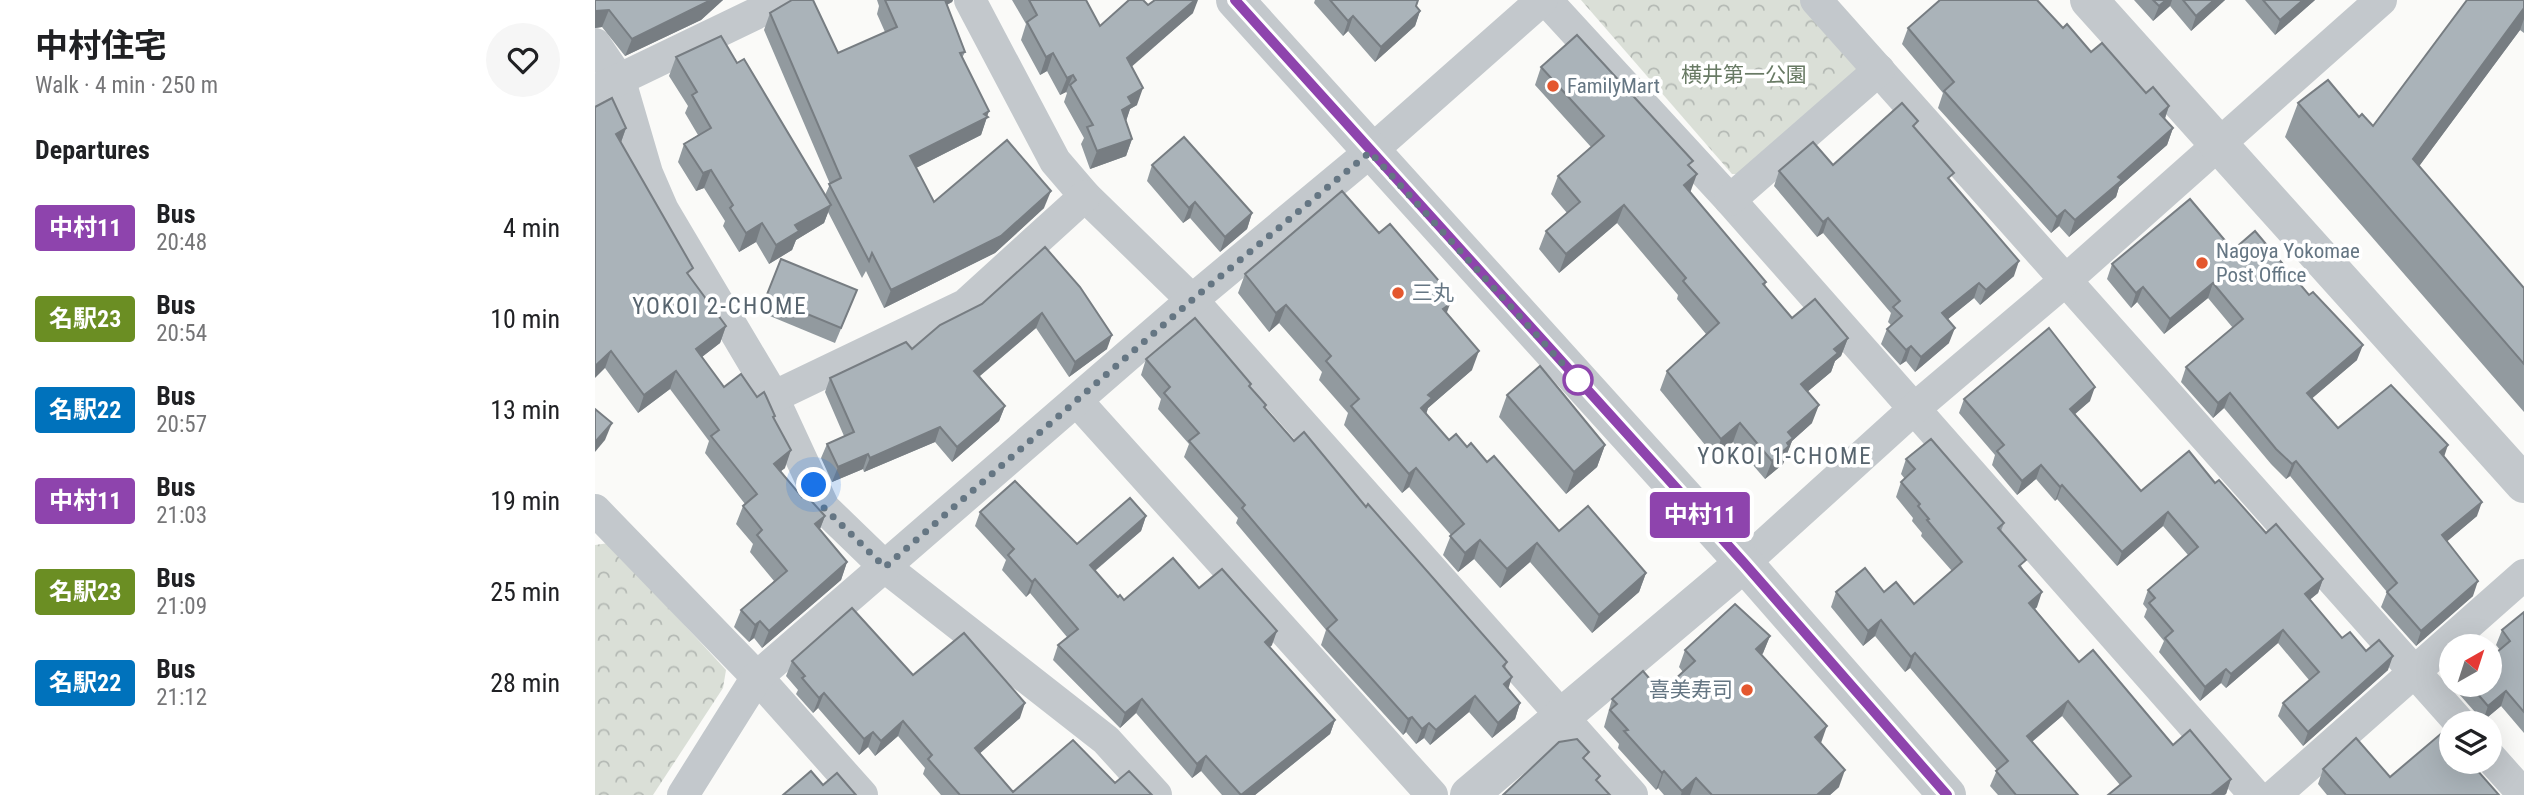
<!DOCTYPE html>
<html lang="en">
<head>
<meta charset="utf-8">
<style>
  :root { --surface:#fff; --page:#f6f6f6; --text:#202124; --muted:#757577 }
  body { margin:0; font-family:"Roboto Condensed","Noto Sans JP",sans-serif; background:var(--page); color:var(--text); height:100vh; display:flex; flex-direction:column; font-size:26px; white-space:nowrap }
  * { box-sizing:border-box; margin:0 }
  p { font-size:23px; color:var(--muted) }
  .icon { flex:none; width:38px; height:38px; fill:none; stroke:currentColor; stroke-width:2; stroke-linecap:round; stroke-linejoin:round }
  .map { position:relative; flex:1; overflow:hidden }
  .drawer { display:flex; flex-direction:column; background:var(--surface); width:595px }
  .drawer>* { flex:none }
  .badge { padding:0 14px; border-radius:5px; font-size:24px; line-height:46px }
  .needle { width:46px; rotate:39deg }
  .fabs { position:absolute; left:1844px; top:634px; display:grid; gap:14px }
  .fabs a { display:grid; place-items:center; width:63px; height:63px; border-radius:50%; background:var(--surface); box-shadow:0 7px 28px #0002; font-size:35px }
  .you { position:absolute; width:35px; height:35px; margin:-18px; border:5px solid #fff; border-radius:50%; background:#1a73e8; box-shadow:0 0 0 10px #1a73e833 }
  .map>.badge { position:absolute; translate:-50% -50%; box-shadow:0 0 0 4px #fff }
  h2 { padding:0 35px; font-size:26px; line-height:63px }
  .round { display:grid; place-items:center; flex:none; width:74px; height:74px; border-radius:37px; background:var(--page) }
  .summary { display:flex; align-items:center; justify-content:space-between; height:119px; padding:0 35px }
  h1 { font-size:33px; font-weight:700; line-height:52px }
  ul { padding:0; list-style:none }
  li { display:flex; align-items:center; gap:21px; height:91px; padding:0 35px }
  li div { flex:1 }
  li b { display:block; font-size:26px }
  li em { font-style:normal }
  li .badge { min-width:77px; font-weight:700; text-align:center }
  main { display:flex; flex:1; min-height:0 }
  .map>svg:first-child { display:block }
  .park { fill:url(#park-crowns) }
  .lines { fill:none; stroke-linecap:round; stroke-linejoin:round }
  .minor { stroke:#c3c8cc; stroke-width:32 }
  .tertiary { stroke:#c3c8cc; stroke-width:38 }
  .wall { fill:#929a9f }
  .shaded-wall { fill:#777d82 }
  .building { fill:#aab3b9; stroke:#777d82; stroke-width:2 }
  .line-casing { stroke:#fff; stroke-width:16 }
  .line { stroke:#8e44ad; stroke-width:10 }
  .walk { stroke:#657683; stroke-width:7; stroke-dasharray:0 12.6 }
  .poi-dot { fill:#e4572e; stroke:#fff; stroke-width:2.5 }
  .stop-dot { fill:#fff; stroke:#8e44ad; stroke-width:3.5 }
  .labels { text-anchor:middle; stroke-width:7; stroke-linejoin:round; paint-order:stroke }
  .park-label { font-size:21px; fill:#687a64; stroke:#fff }
  .poi-label { font-size:21px; fill:#657683; stroke:#fff; text-anchor:start }
  .neighbourhood-label { font-size:23px; letter-spacing:2px; fill:#57646e; stroke:#fff }
</style>
</head>
<body>
<main>
<section class="drawer">
<div class="summary"><div><h1>中村住宅</h1><p>Walk · 4 min · 250 m</p></div><a class="round"><svg class="icon" aria-label="heart" viewBox="0 0 24 24"><path d="M12 20l-8-8c-3-5 5-10 8-4 3-6 11-1 8 4z"/></svg></a></div>
<h2>Departures</h2>
<ul>
<li><span class="badge" style="background:#8e44ad;color:#fff">中村11</span><div><b>Bus</b><p>20:48</p></div><em>4 min</em></li>
<li><span class="badge" style="background:#6b8e23;color:#fff">名駅23</span><div><b>Bus</b><p>20:54</p></div><em>10 min</em></li>
<li><span class="badge" style="background:#0072bc;color:#fff">名駅22</span><div><b>Bus</b><p>20:57</p></div><em>13 min</em></li>
<li><span class="badge" style="background:#8e44ad;color:#fff">中村11</span><div><b>Bus</b><p>21:03</p></div><em>19 min</em></li>
<li><span class="badge" style="background:#6b8e23;color:#fff">名駅23</span><div><b>Bus</b><p>21:09</p></div><em>25 min</em></li>
<li><span class="badge" style="background:#0072bc;color:#fff">名駅22</span><div><b>Bus</b><p>21:12</p></div><em>28 min</em></li>
</ul>
</section>
<div class="map">
<svg width="1929" height="795" viewBox="0 0 1929 795">
  <defs>
    <pattern id="park-crowns" width="20" height="18" patternUnits="userSpaceOnUse" patternTransform="scale(1.75)"><rect width="20" height="18" fill="#dadfd7"/><path d="M2 6a3 3 0 1 1 6 0M12 15a3 3 0 1 1 6 0" fill="none" stroke="#b4b9b4"/></pattern>
  </defs>
  <rect width="100%" height="100%" fill="#fafaf8"/>
  <g class="park">
    <polygon points="986,0 1205,0 1262,63 1263,75 1150,174 1137,174"/>
    <polygon points="14,543 131,670 128,688 58,795 0,795 0,545"/>
  </g>
  <g class="lines">
    <g class="minor">
      <polyline points="375,0 460,161 490,196 597,300 1037,795"/>
      <polyline points="951,0 1135,200 1660,795"/>
      <polyline points="1221,0 1865,723"/>
      <polyline points="0,44 25,81 52,173 68,210 173,387 229,508 290,567 511,740 561,795"/>
      <polyline points="0,91 189,0"/>
      <polyline points="1135,200 1284,70"/>
      <polyline points="178,397 370,305 490,196"/>
      <polyline points="482,401 837,795"/>
      <polyline points="0,510 162,677 267,795"/>
      <polyline points="1149,563 1320,408 1471,280 1786,0"/>
      <polyline points="1895,757 1929,795"/>
      <polyline points="88,795 162,677 597,300 775,152 947,0"/>
      <polyline points="1680,795 1929,575"/>
    </g>
    <g class="tertiary">
      <polyline points="640,0 1149,563 1352,795"/>
      <polyline points="1494,0 1929,484"/>
      <polyline points="874,795 1149,563"/>
    </g>
  </g>
  <g class="wall">
    <polygon points="0,0 128,0 106,20 30,56 7,27 0,28"/>
    <polygon points="282,0 358,0 357,2 352,5 370,52 367,58 392,117 386,135 321,168 339,202 449,208 400,253 289,308 271,271 267,278 233,212 229,223 201,240 197,250 174,264 161,242 144,252 128,226 130,221 109,188 101,191 83,162 89,144 103,135 90,113 93,106 74,76 81,57 142,63 230,195 235,184 169,30 175,13 243,53 290,32 282,14 284,6"/>
    <polygon points="417,0 491,0 505,26 553,5 598,13 536,66 542,105 535,109 531,121 537,139 531,156 495,169 486,144 489,138 469,102 472,93 471,92 465,95 452,71 445,75 426,40 431,24"/>
    <polygon points="720,0 823,0 821,6 825,11 820,26 780,62 753,31 748,36 719,3"/>
    <polygon points="1539,0 1630,0 1596,31 1575,6 1558,21"/>
    <polygon points="1650,0 1720,0 1680,35"/>
    <polygon points="1929,0 1929,33 1925,30 1824,166 1929,288 1929,412 1690,137 1703,103 1764,117 1778,126"/>
    <polygon points="1313,28 1468,28 1496,52 1551,93 1574,106 1570,119 1578,128 1572,145 1524,187 1521,197 1474,237 1464,226 1456,233 1343,108 1348,93 1307,44"/>
    <polygon points="946,67 1095,167 1095,192 1171,282 1170,286 1197,318 1253,338 1246,356 1240,361 1236,372 1212,392 1217,423 1197,441 1188,464 1170,479 1138,442 1120,457 1065,390 1072,371 1111,334 1082,299 1083,295 1022,223 964,273 944,249 951,231 972,213 956,194 963,176 996,147 940,85"/>
    <polygon points="0,107 31,128 26,142 95,277 131,326 125,343 107,357 129,387 179,419 190,468 186,471 207,497 230,516 225,529 252,562 246,580 167,648 159,638 154,642 139,627 146,610 179,581 155,552 158,544 141,524 148,506 150,504 110,453 114,441 75,389 43,413 10,368"/>
    <polygon points="1320,129 1419,276 1385,305 1379,298 1353,319 1354,343 1320,372 1311,361 1305,365 1286,344 1292,329 1296,325 1293,322 1296,313 1228,233 1222,237 1179,186 1184,171 1238,165"/>
    <polygon points="557,165 657,213 652,229 625,252 595,218 588,223 552,181"/>
    <polygon points="784,233 853,303 851,313 877,370 833,408 831,414 854,440 872,447 892,462 964,531 1051,573 1044,592 997,633 935,562 905,588 879,559 863,572 848,555 856,535 814,487 807,493 749,425 753,413 724,380 727,372 684,323 674,332 643,293 650,274"/>
    <polygon points="450,247 512,349 474,377 441,328 385,376 410,406 404,421 357,462 340,442 269,472 268,469 237,482 226,458 232,444 249,436 230,392 235,378 317,349 387,304"/>
    <polygon points="1638,250 1762,360 1717,398 1743,428 1849,457 1882,516 1852,541 1878,596 1821,646 1786,607 1792,592 1695,476 1691,479 1676,464 1629,408 1618,418 1586,382 1591,367 1638,328 1613,298 1569,334 1542,302 1536,308 1512,279 1517,264"/>
    <polygon points="171,297 256,305 240,343 165,312"/>
    <polygon points="551,359 656,384 655,387 671,405 670,409 699,441 771,507 912,662 910,668 913,689 925,703 920,719 897,738 874,712 835,745 829,738 821,744 811,732 808,735 726,645 731,630 641,523 643,518 589,457 594,444 563,409 566,399 546,375"/>
    <polygon points="912,395 1010,445 1002,467 971,494 904,417"/>
    <polygon points="1369,399 1495,401 1479,414 1546,491 1620,483 1671,533 1728,579 1723,593 1715,599 1747,638 1771,651 1793,670 1708,746 1683,716 1688,703 1714,680 1683,643 1631,688 1626,683 1605,701 1564,652 1569,641 1549,617 1552,609 1548,604 1553,590 1593,555 1568,526 1522,566 1462,499 1460,501 1441,479 1422,495 1397,465 1400,455 1364,413"/>
    <polygon points="1311,459 1409,523 1406,531 1428,569 1442,607 1440,609 1484,662 1578,745 1636,779 1631,794 1629,795 1513,795 1525,785 1467,716 1437,742 1483,795 1403,795 1395,786 1402,770 1315,668 1310,672 1280,636 1268,646 1236,607 1241,592 1289,592 1319,604 1357,571 1326,536 1327,533 1317,521 1318,518 1301,497 1306,482 1310,479 1306,474"/>
    <polygon points="385,512 482,544 551,516 546,531 500,571 523,597 529,600 604,588 677,645 675,647 740,720 735,734 660,795 627,795 606,771 597,778 541,713 525,728 458,660 463,645 472,637 435,593 431,597 407,570 411,560 380,526"/>
    <polygon points="1929,612 1929,733 1906,706 1888,721 1864,694 1868,684 1895,684 1905,650 1901,645 1907,630"/>
    <polygon points="1175,636 1168,653 1167,655 1225,743 1244,787 1235,795 1069,795 1063,788 1061,790 1023,748 1024,744 1009,727 1017,699 1066,692 1088,672 1084,667 1090,650"/>
    <polygon points="197,661 318,675 425,718 385,753 418,792 520,783 557,795 346,795 328,774 330,768 303,736 280,756 273,747 264,755 223,708 218,713 201,694 203,690 191,676"/>
    <polygon points="1728,769 1795,777 1904,795 1732,795 1723,784"/>
  </g>
  <g class="shaded-wall">
    <polygon points="115,0 128,0 106,20 30,56 37,39"/>
    <polygon points="345,0 358,0 357,2 341,10"/>
    <polygon points="600,0 603,0 598,13 526,76 532,58"/>
    <polygon points="1571,0 1577,0 1575,6 1558,21 1564,6"/>
    <polygon points="1619,0 1630,0 1596,31 1601,16"/>
    <polygon points="1708,0 1720,0 1680,35 1685,20"/>
    <polygon points="1929,8 1929,19 1925,30 1805,192 1818,159"/>
    <polygon points="14,10 7,27 0,28 0,11"/>
    <polygon points="825,11 820,26 780,62 786,47"/>
    <polygon points="758,16 753,31 748,36 753,21"/>
    <polygon points="458,53 452,71 445,75 451,57"/>
    <polygon points="478,75 471,92 465,95 472,78"/>
    <polygon points="548,88 542,105 535,109 531,121 527,110 533,97"/>
    <polygon points="1574,106 1568,123 1565,114"/>
    <polygon points="394,111 386,135 309,174 315,156"/>
    <polygon points="31,128 25,145 21,134"/>
    <polygon points="1578,128 1572,145 1524,187 1521,197 1474,237 1480,220 1523,177"/>
    <polygon points="537,139 531,156 495,169 502,151"/>
    <polygon points="116,170 109,188 101,191 108,173"/>
    <polygon points="1102,174 1095,193 1089,185"/>
    <polygon points="456,191 449,208 400,253 289,308 296,290"/>
    <polygon points="600,202 595,218 588,223 594,208"/>
    <polygon points="236,205 229,223 201,240 197,250 174,264 181,245 200,225"/>
    <polygon points="1029,205 1022,223 964,273 971,254"/>
    <polygon points="1470,210 1464,226 1456,233 1462,217"/>
    <polygon points="657,213 652,229 625,252 630,237"/>
    <polygon points="1233,218 1228,233 1222,237 1228,222"/>
    <polygon points="167,223 161,242 144,252 151,233"/>
    <polygon points="1424,261 1419,276 1385,305 1391,290"/>
    <polygon points="1384,283 1379,298 1342,328 1347,313"/>
    <polygon points="1618,283 1613,298 1569,334 1575,319"/>
    <polygon points="1548,287 1542,302 1536,308 1541,293"/>
    <polygon points="856,295 852,306 855,304 848,323 841,328 851,300"/>
    <polygon points="691,305 684,323 674,332 681,313"/>
    <polygon points="447,313 441,328 374,385 379,371"/>
    <polygon points="131,326 125,343 95,366 101,349"/>
    <polygon points="1360,328 1354,343 1320,372 1326,357"/>
    <polygon points="517,335 512,349 474,377 480,362"/>
    <polygon points="1253,338 1246,356 1240,361 1236,372 1199,403 1206,384 1239,349"/>
    <polygon points="1768,345 1762,360 1707,407 1712,393"/>
    <polygon points="1316,346 1311,361 1305,365 1311,350"/>
    <polygon points="16,351 10,368 0,378 0,366"/>
    <polygon points="884,351 877,370 833,408 830,417 826,408 833,395"/>
    <polygon points="81,371 75,389 43,413 49,395"/>
    <polygon points="1500,387 1495,401 1470,423 1475,409"/>
    <polygon points="1635,393 1629,408 1618,418 1623,403"/>
    <polygon points="1224,405 1217,423 1197,441 1188,464 1170,479 1177,461 1193,432"/>
    <polygon points="410,406 404,421 357,462 362,447"/>
    <polygon points="17,423 10,440 0,452 0,442"/>
    <polygon points="1145,423 1138,442 1120,457 1126,439"/>
    <polygon points="345,427 340,442 269,472 275,458"/>
    <polygon points="1010,445 1002,467 971,494 979,472"/>
    <polygon points="1853,445 1848,460 1845,452"/>
    <polygon points="196,450 190,468 173,481 179,464"/>
    <polygon points="273,454 268,469 237,482 243,467"/>
    <polygon points="1701,461 1695,476 1691,479 1697,464"/>
    <polygon points="1446,465 1441,479 1422,495 1427,481"/>
    <polygon points="821,468 814,487 807,493 814,474"/>
    <polygon points="1467,485 1462,499 1460,501 1465,487"/>
    <polygon points="1887,502 1882,516 1842,550 1847,535"/>
    <polygon points="1573,512 1568,526 1522,566 1527,552"/>
    <polygon points="230,516 223,534 220,524"/>
    <polygon points="551,516 546,531 490,579 495,565"/>
    <polygon points="885,540 879,559 863,572 870,553"/>
    <polygon points="942,543 935,562 905,588 912,569"/>
    <polygon points="252,562 246,580 167,648 174,631"/>
    <polygon points="1051,573 1044,592 997,633 1004,615"/>
    <polygon points="440,579 435,593 431,597 437,582"/>
    <polygon points="1728,579 1723,593 1705,608 1710,594"/>
    <polygon points="1883,581 1878,596 1821,646 1826,631"/>
    <polygon points="1447,592 1442,607 1429,618 1434,603"/>
    <polygon points="1286,620 1280,636 1268,646 1273,631"/>
    <polygon points="165,621 159,638 154,642 160,625"/>
    <polygon points="1688,630 1683,643 1631,688 1636,674"/>
    <polygon points="682,631 677,645 664,656 670,642"/>
    <polygon points="1175,636 1168,653 1155,666 1161,649"/>
    <polygon points="1320,653 1315,668 1310,672 1316,657"/>
    <polygon points="1798,656 1793,670 1708,746 1713,732"/>
    <polygon points="1631,669 1626,683 1605,701 1610,687"/>
    <polygon points="917,677 912,693 909,684"/>
    <polygon points="1911,691 1906,706 1888,721 1893,706"/>
    <polygon points="229,693 223,708 218,713 224,698"/>
    <polygon points="880,696 874,712 835,745 841,730"/>
    <polygon points="547,699 541,713 525,728 530,713"/>
    <polygon points="1473,701 1467,716 1426,751 1432,736"/>
    <polygon points="430,703 425,718 374,763 380,748"/>
    <polygon points="925,703 920,719 897,738 903,723"/>
    <polygon points="817,717 811,732 808,735 813,719"/>
    <polygon points="740,720 735,734 660,795 647,795"/>
    <polygon points="308,721 303,736 280,756 286,741"/>
    <polygon points="834,723 829,738 821,744 827,729"/>
    <polygon points="1232,726 1226,743 1220,737"/>
    <polygon points="278,732 273,747 264,755 269,739"/>
    <polygon points="611,756 606,771 597,778 602,764"/>
    <polygon points="1250,770 1244,787 1235,795 1222,795"/>
    <polygon points="1069,771 1063,788 1061,790 1067,773"/>
    <polygon points="1101,778 1095,795 1086,795 1087,791"/>
    <polygon points="1636,779 1631,794 1629,795 1616,795"/>
  </g>
  <g class="building">
    <polygon points="0,0 115,0 112,2 37,39 14,10 0,11"/>
    <polygon points="197,0 218,0 243,53 302,27 290,0 350,0 370,52 365,53 394,111 389,114 393,117 315,156 339,202 412,140 456,191 406,236 296,290 277,253 274,261 234,184 246,178 175,13"/>
    <polygon points="434,0 491,0 505,26 534,0 548,0 553,5 560,0 600,0 532,58 548,88 533,97 537,104 527,110 537,139 502,151 492,127 498,125 475,85 481,80 478,75 472,78 458,53 451,57 432,22 442,15"/>
    <polygon points="735,0 823,0 821,6 825,11 786,47 758,16 753,21"/>
    <polygon points="1345,0 1442,0 1468,28 1472,24 1496,52 1507,43 1551,93 1558,87 1574,106 1565,114 1578,128 1523,177 1527,180 1480,220 1470,210 1462,217 1349,91 1359,82 1313,28"/>
    <polygon points="1558,0 1571,0 1564,6"/>
    <polygon points="1588,0 1619,0 1601,16"/>
    <polygon points="1668,0 1708,0 1685,20"/>
    <polygon points="1872,0 1929,0 1929,8 1818,159 1929,288 1929,364 1703,103 1733,80 1764,117 1767,114 1778,126"/>
    <polygon points="982,35 1098,161 1093,165 1102,174 1089,185 1171,282 1168,284 1197,318 1220,299 1253,338 1239,349 1243,353 1206,384 1224,405 1193,432 1198,438 1192,443 1194,446 1177,461 1145,423 1126,439 1072,371 1124,323 1088,281 1091,278 1029,205 971,254 951,231 985,202 963,176 1009,136 946,67"/>
    <polygon points="126,36 142,63 149,59 236,205 200,225 204,231 181,245 167,223 151,233 135,208 138,205 116,170 108,173 89,144 116,128 97,95 102,92 81,57"/>
    <polygon points="17,98 31,128 21,134 98,268 92,273 131,326 101,349 129,387 146,374 162,397 169,392 171,396 180,416 178,417 196,450 179,464 207,497 210,494 230,516 220,524 252,562 174,631 165,621 160,625 146,610 192,571 162,535 167,530 148,506 162,494 116,436 124,430 81,371 49,395 16,351 0,366 0,107"/>
    <polygon points="1307,103 1323,121 1318,126 1359,173 1353,178 1424,261 1391,290 1384,283 1347,313 1360,328 1326,357 1316,346 1311,350 1292,329 1307,316 1298,307 1305,301 1233,218 1228,222 1184,171 1218,142 1238,165"/>
    <polygon points="589,137 657,213 630,237 600,202 594,208 557,165"/>
    <polygon points="747,191 784,233 795,224 856,295 851,300 855,304 848,309 884,351 833,395 837,398 826,408 854,440 861,434 872,447 876,443 892,462 899,456 964,531 993,506 1051,573 1004,615 942,543 912,569 885,540 870,553 855,536 869,524 821,468 814,474 756,406 764,399 731,361 736,356 691,305 681,313 650,274"/>
    <polygon points="1595,199 1638,250 1660,231 1714,295 1718,292 1768,345 1712,393 1743,428 1796,385 1853,445 1845,452 1887,502 1847,535 1883,581 1826,631 1792,592 1802,583 1701,461 1697,464 1681,449 1635,393 1623,403 1591,367 1648,319 1618,283 1575,319 1548,287 1541,293 1517,264"/>
    <polygon points="450,247 485,287 517,335 480,362 447,313 379,371 410,406 362,447 345,427 275,458 273,454 243,467 232,444 259,432 235,378 311,342 317,349 345,325 387,304"/>
    <polygon points="186,259 262,290 246,328 171,297"/>
    <polygon points="600,318 656,384 654,386 671,405 669,407 699,441 709,432 771,507 773,504 912,662 908,666 917,677 909,684 925,703 903,723 880,696 841,730 834,723 827,729 817,717 813,719 732,629 742,620 647,508 650,505 594,441 604,433 569,393 575,387 551,359"/>
    <polygon points="1454,328 1500,387 1475,409 1546,491 1594,451 1620,483 1624,480 1671,533 1681,524 1728,579 1710,594 1747,638 1755,632 1771,651 1784,640 1798,656 1713,732 1688,703 1724,672 1688,630 1636,674 1631,669 1610,687 1570,638 1578,631 1554,603 1560,598 1553,590 1603,547 1573,512 1527,552 1467,485 1465,487 1446,465 1427,481 1402,451 1409,445 1369,399"/>
    <polygon points="945,366 1010,445 979,472 912,395"/>
    <polygon points="0,409 17,423 0,442"/>
    <polygon points="1336,439 1409,523 1403,528 1431,560 1424,566 1447,592 1434,603 1484,662 1498,650 1578,745 1595,730 1636,779 1616,795 1513,795 1536,776 1473,701 1432,736 1483,795 1421,795 1401,771 1413,761 1320,653 1316,657 1286,620 1273,631 1241,592 1270,568 1289,592 1301,582 1319,604 1367,562 1332,520 1334,519 1323,506 1325,504 1306,482 1320,469 1311,459"/>
    <polygon points="420,481 482,544 535,498 551,516 495,565 523,597 525,595 529,600 578,558 604,588 627,569 682,631 670,642 740,720 646,795 611,756 602,764 547,699 530,713 463,645 483,629 440,579 437,582 413,555 419,549 385,512"/>
    <polygon points="1140,604 1175,636 1161,649 1232,726 1220,737 1250,770 1222,795 1117,795 1101,778 1087,791 1069,771 1067,773 1029,731 1033,730 1015,710 1022,704 1017,699 1048,671 1066,692 1100,661 1090,650"/>
    <polygon points="257,608 318,675 369,633 430,703 380,748 418,792 478,740 520,783 534,771 557,795 365,795 333,759 337,755 308,721 286,741 278,732 269,739 229,693 224,698 207,678 210,676 197,661"/>
    <polygon points="1929,612 1929,712 1911,691 1893,706 1874,684 1895,684 1895,658 1915,641 1907,630"/>
    <polygon points="1848,732 1857,741 1857,761 1874,761 1904,795 1751,795 1728,769 1761,738 1795,777"/>
    <polygon points="982,739 994,752 988,758 1005,776 1001,780 1015,795 908,795 964,742"/>
    <polygon points="216,771 228,785 242,773 261,795 188,795"/>
  </g>
  <g class="lines">
    <g class="line-casing">
      <polyline id="line" points="640,0 1149,563 1352,795"/>
    </g>
    <use href="#line" class="line"/>
    <polyline class="walk" points="219,485 229,508 290,567 597,300 775,152 987,385 983,380"/>
  </g>
  <g class="poi-dot">
    <circle cx="958" cy="86" r="7"/>
    <circle cx="1607" cy="263" r="7"/>
    <circle cx="803" cy="293" r="7"/>
    <circle cx="1152" cy="690" r="7"/>
  </g>
  <circle class="stop-dot" cx="983" cy="380" r="14"/>
  <g class="labels">
    <g class="park-label">
      <text x="1149" y="82">横井第一公園</text>
    </g>
    <g class="poi-label">
      <text x="972" y="93">FamilyMart</text>
      <text x="1621" y="258">Nagoya Yokomae<tspan x="1621" dy="24">Post Office</tspan></text>
      <text x="817" y="300">三丸</text>
      <text x="1138" y="697" text-anchor="end">喜美寿司</text>
    </g>
    <g class="neighbourhood-label">
      <text x="125" y="314">YOKOI 2-CHOME</text>
      <text x="1190" y="464">YOKOI 1-CHOME</text>
    </g>
  </g>
</svg>
<div class="fabs">
<a><svg class="needle" viewBox="-14 -14 28 28"><path d="M0-13l5 13h-10z" fill="#e53935"/><path d="M0 13l5-13h-10z" fill="#757577"/></svg></a>
<a><svg class="icon" aria-label="layers" viewBox="0 0 24 24"><path d="M12 4l9 5-9 5-9-5zM3 14l9 5 9-5"/></svg></a>
</div>
<div class="you" style="left:219px;top:485px"></div>
<b class="badge" style="left:1105px;top:515px;background:#8e44ad;color:#fff">中村11</b>
</div>
</main>
</body>
</html>
